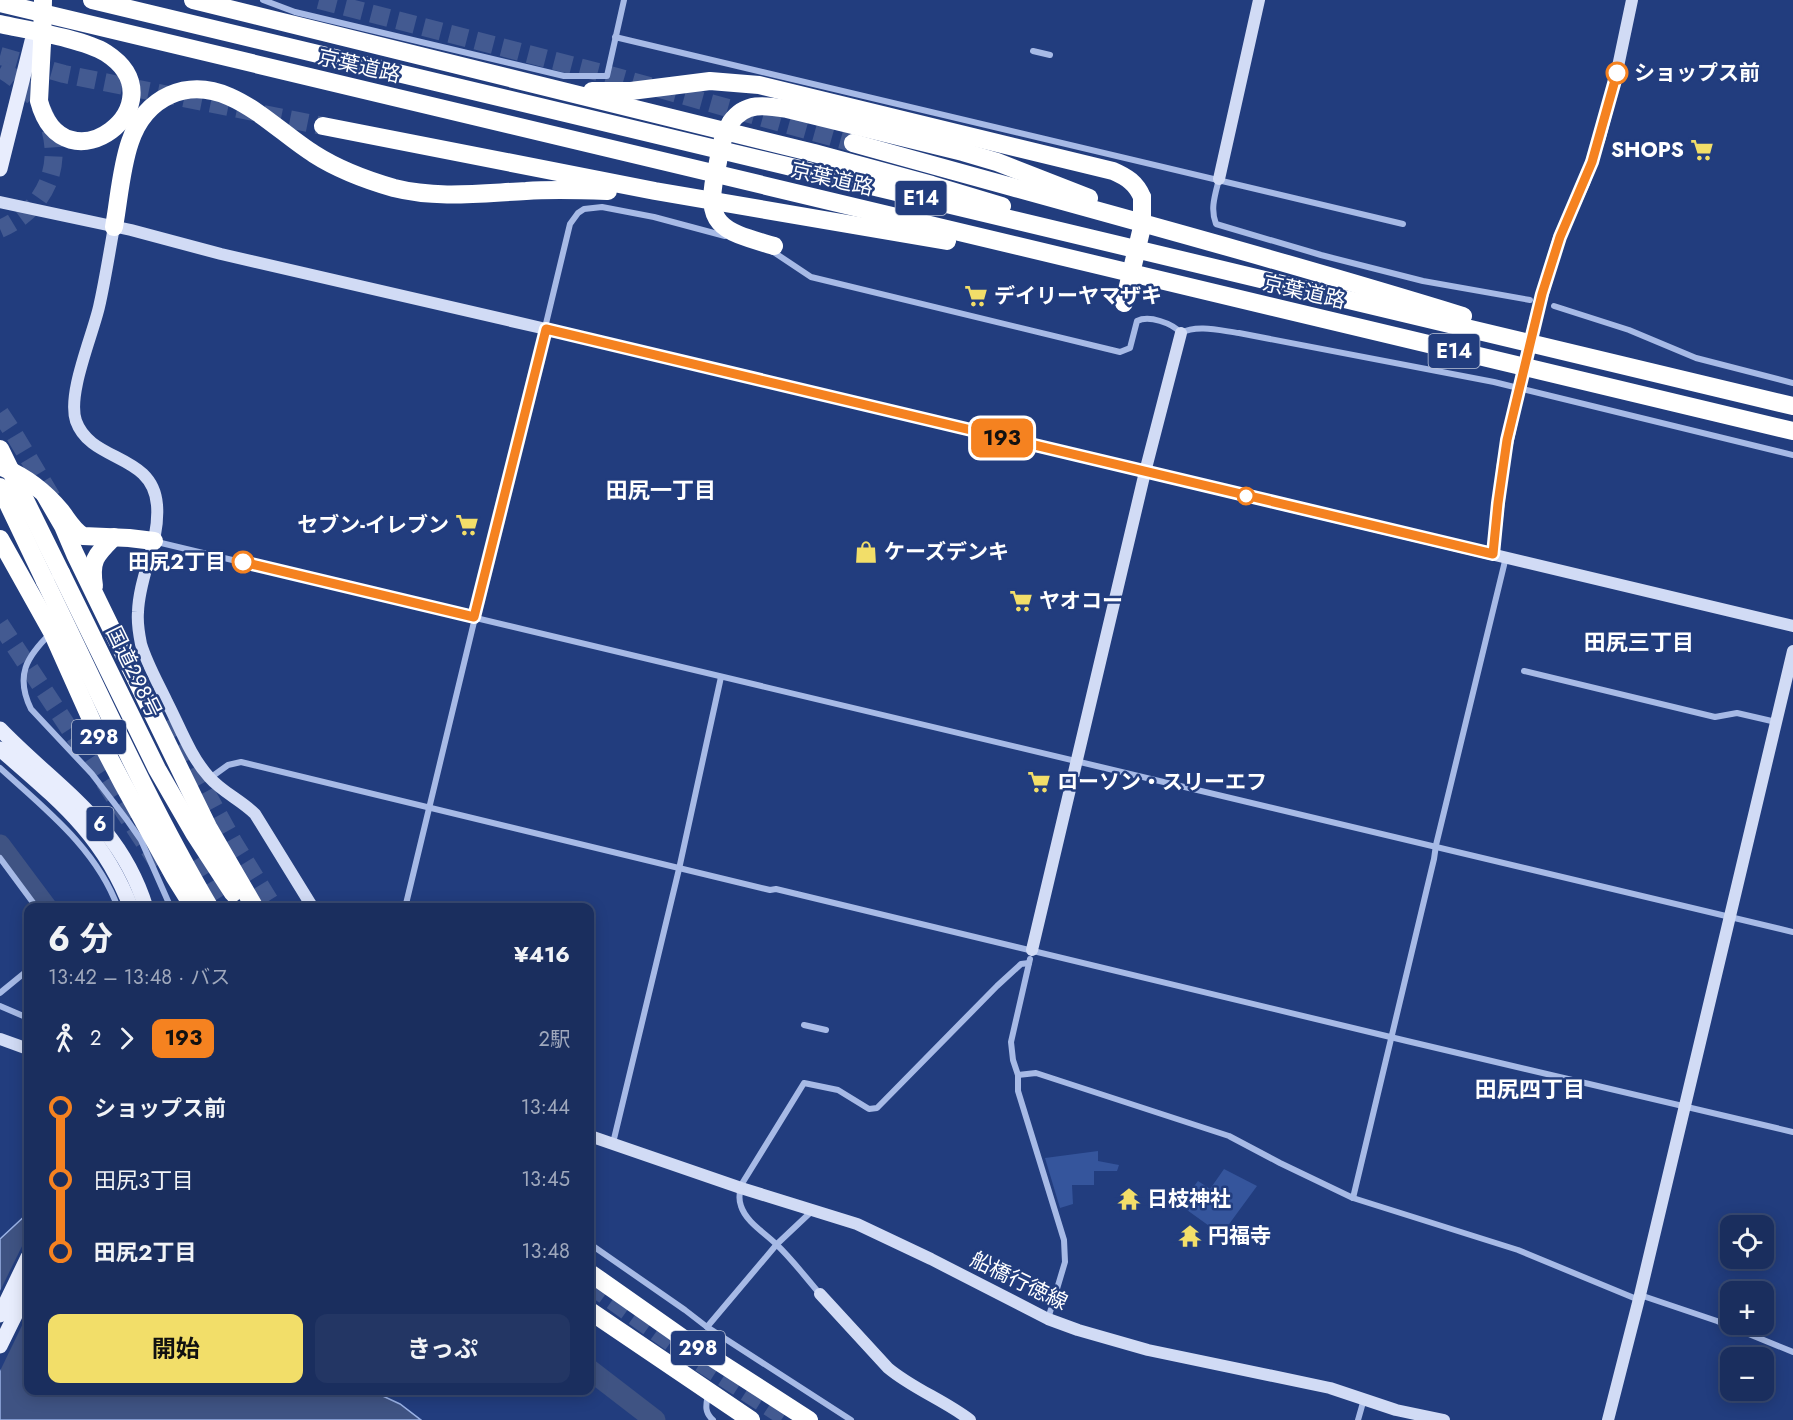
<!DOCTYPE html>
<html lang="ja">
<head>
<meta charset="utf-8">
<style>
  :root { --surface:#1a2e5e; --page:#233664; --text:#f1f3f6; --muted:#9fa8bc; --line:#384a73; --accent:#f2de69 }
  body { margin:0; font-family:Jost,"Noto Sans JP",sans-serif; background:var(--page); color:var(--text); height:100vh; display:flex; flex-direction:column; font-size:22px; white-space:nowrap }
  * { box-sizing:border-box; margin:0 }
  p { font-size:20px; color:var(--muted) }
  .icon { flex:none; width:33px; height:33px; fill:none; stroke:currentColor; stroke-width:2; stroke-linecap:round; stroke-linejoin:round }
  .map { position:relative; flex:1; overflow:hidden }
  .sheet { position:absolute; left:24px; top:903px; width:570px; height:492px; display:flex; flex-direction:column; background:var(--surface); border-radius:12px; box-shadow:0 3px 15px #0003,0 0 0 2px var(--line) }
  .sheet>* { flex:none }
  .badge { padding:0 12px; border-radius:9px; font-size:21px; line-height:39px }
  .controls { position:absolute; left:1720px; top:1215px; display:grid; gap:12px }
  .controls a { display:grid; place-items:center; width:54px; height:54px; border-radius:12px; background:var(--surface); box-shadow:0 3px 15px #0003,0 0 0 2px var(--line); font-size:30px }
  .map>.badge { position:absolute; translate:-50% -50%; box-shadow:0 0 0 3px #fff }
  .legs { display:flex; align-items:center; gap:9px; height:66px; padding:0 24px; font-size:20px }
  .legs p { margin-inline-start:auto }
  .head { display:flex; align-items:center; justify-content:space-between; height:102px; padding:0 24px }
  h1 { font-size:33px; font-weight:700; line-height:45px }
  .cta { display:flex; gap:12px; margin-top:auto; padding:12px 24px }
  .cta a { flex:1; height:69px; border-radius:12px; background:var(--accent); color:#111; font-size:24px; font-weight:700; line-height:69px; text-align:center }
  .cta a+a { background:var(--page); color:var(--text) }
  ul { padding:0 24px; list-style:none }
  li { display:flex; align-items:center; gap:21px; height:72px; font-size:22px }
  li i { display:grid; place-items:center; width:9px; height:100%; margin:0 8px; background:currentColor }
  li i::after { content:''; width:15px; height:15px; margin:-8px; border:4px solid; border-radius:50%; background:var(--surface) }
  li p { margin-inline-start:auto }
  li:first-child i { background:linear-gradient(#0000 50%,currentColor 0) }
  li:last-child i { background:linear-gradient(currentColor 50%,#0000 0) }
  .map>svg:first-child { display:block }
  .green { fill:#35559c }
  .water { fill:#3f5383; stroke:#9bb3e7; stroke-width:1.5 }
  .pier { fill:#223d7e }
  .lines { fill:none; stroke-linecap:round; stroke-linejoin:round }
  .river { stroke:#3f5383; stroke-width:21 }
  .highway-tunnel { stroke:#435a91; stroke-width:18; stroke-dasharray:18 9; stroke-linecap:butt }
  .street { stroke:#a7bae6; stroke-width:6 }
  .secondary { stroke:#d1dbf5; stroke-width:12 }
  .primary { stroke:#e8edfd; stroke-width:15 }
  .highway { stroke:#fff; stroke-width:18 }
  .secondary-bridge { stroke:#d1dbf5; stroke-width:12 }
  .highway-bridge { stroke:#fff; stroke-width:18 }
  .line-1-casing { stroke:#fff; stroke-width:14 }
  .line-1 { stroke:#f58220; stroke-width:9 }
  .stop-1-dot { fill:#fff; stroke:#f58220; stroke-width:3 }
  .labels { text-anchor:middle; stroke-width:5; stroke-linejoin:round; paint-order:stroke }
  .shield { fill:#223d7e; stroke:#bdc5d8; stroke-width:1.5 }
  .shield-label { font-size:20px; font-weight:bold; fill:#fff }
  .street-label { font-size:21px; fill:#fff; stroke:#223d7e }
  .stop-label { font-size:21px; font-weight:bold; fill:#fff; stroke:#223d7e; text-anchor:start }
  .poi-label { font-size:21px; font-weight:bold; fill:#fff; stroke:#223d7e; text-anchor:start }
  .neighbourhood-label { font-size:22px; font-weight:bold; fill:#fff; stroke:#223d7e }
</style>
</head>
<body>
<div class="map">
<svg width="1793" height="1420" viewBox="0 0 1793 1420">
  <rect width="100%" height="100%" fill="#223d7e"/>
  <g class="green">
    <polygon points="1098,1151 1098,1161 1119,1165 1117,1171 1094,1171 1094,1185 1072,1185 1073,1204 1060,1208 1045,1158"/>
    <polygon points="1224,1169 1257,1186 1224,1231 1219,1233 1180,1205 1198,1181 1210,1189"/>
  </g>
  <polygon class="water" points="28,1213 28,1390 372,1391 400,1404 421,1420 0,1420 0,1239"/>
  <polygon class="pier" points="28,1234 28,1313 0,1371 0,1291"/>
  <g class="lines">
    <g class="river">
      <polyline points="0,845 47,908"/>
      <polyline points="590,1370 655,1420"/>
    </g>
    <g class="highway-tunnel">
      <polyline points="319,0 617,77 853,143"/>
      <polyline points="0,56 64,74 323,126"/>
      <path d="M0 69C68 106 75 196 0 229"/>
      <polyline points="0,413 14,434 54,501"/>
      <polyline points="0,624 164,872"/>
      <polyline points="154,697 234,843 274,908"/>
      <polyline points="200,857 231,908"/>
      <polyline points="590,1285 688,1355 789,1420"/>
    </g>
    <g class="street">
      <polyline points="263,0 295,12 564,76 607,76 624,0"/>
      <polyline points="615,37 1403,224"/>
      <polyline points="1033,51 1050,55"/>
      <path d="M1219 179C1215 195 1210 209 1216 224L1321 255 1423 281 1530 300"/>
      <path d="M772 251 811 277 1120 352 1130 348 1137 321C1149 315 1172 323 1181 333 1197 324 1222 331 1239 333L1494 382 1793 455"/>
      <polyline points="1554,306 1629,330 1696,358 1793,383"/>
      <polyline points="157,542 1793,932"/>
      <path d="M51 633C26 657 15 676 31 709L92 774 127 820 141 840 171 908"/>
      <polyline points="1524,671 1715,717 1737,713 1776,722"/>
      <path d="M0 768C45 809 97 849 118 908"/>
      <path d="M210 778 228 765 241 762C418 804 594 849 770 890L776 889 1407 1041 1793 1132"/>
      <polyline points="0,858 37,908"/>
      <polyline points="405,908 570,224 578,213 584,209 602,207 654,217 725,236"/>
      <polyline points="1030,959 1011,1042 1013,1060 1018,1075 1018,1091 1064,1240 1065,1262 1048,1319"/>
      <polyline points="0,993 28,970"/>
      <polyline points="0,1006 28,1018"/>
      <polyline points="804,1025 826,1030"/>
      <polyline points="1018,1075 1036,1073 1229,1136 1280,1163 1353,1198 1518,1250 1639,1300"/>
      <polyline points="613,1143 679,869 721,677"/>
      <polyline points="1353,1198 1434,859 1436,845 1506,557"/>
      <polyline points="590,1244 685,1310 707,1327 851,1420"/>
      <path d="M820 1294C806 1278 792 1259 776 1244 765 1233 746 1222 741 1206 738 1198 740 1189 743 1182L804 1083 838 1090 869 1109 877 1108 997 986 1021 964 1029 963"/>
      <polyline points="1640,1295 1717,1321 1793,1352"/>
      <polyline points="707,1327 777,1244 812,1211"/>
      <path d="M708 1394C706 1405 704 1412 713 1420"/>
      <polyline points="1358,1420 1364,1399"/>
    </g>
    <g class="secondary">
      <polyline points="1219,179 1259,0"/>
      <polyline points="0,202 131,230 221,254 546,329 1793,626"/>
      <path d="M114 227C109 254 105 281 99 307 92 337 67 394 76 421 91 463 153 453 157 505 160 542 139 576 138 612 137 623 139 634 141 644 147 664 158 683 167 702 180 727 190 756 209 777 222 792 241 800 255 814L313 908"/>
      <polyline points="1536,317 1559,238 1584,183 1600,137 1616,76 1632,0"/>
      <polyline points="1493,554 1503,463 1518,393"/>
      <polyline points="1032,950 1145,472 1181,333"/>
      <polyline points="0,1039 28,1049"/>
      <polyline points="590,1136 741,1188 857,1224 931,1259 1048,1319 1078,1330 1148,1350 1330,1388 1396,1410 1444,1420"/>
      <path d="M820 1294 888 1368C913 1389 944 1400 970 1420"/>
      <polyline points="1608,1420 1640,1295 1793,651"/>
    </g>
    <g class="primary">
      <polyline points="0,169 32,41"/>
      <path d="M0 729C58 789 120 823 146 908"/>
      <path d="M0 749C57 799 103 834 131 908"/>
      <polyline points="0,1315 28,1257"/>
      <polyline points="0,1346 28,1289"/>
    </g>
    <g class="highway">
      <polyline points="92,0 1793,406"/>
      <polyline points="193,0 814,153 932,185 1002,206"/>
      <polyline points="0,3 1793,431"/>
      <path d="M0 24C27 30 84 39 106 53 183 103 64 194 39 101L42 43"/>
      <path d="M592 91H631L710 81 759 85 1113 171C1127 177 1136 183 1142 197"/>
      <path d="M731 122C745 102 765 105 787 109L963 152 997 162 1089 198"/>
      <polyline points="323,126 655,191 947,241"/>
      <path d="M853 143C1057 200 1261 254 1463 316"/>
      <path d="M114 227C119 199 121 168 130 142 137 121 150 104 170 95 225 71 272 128 314 154 339 170 366 180 394 188 437 199 482 193 526 191 553 189 580 190 608 191"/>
      <path d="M4 468C26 477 46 493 61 511 68 520 73 530 83 536L129 538 154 541"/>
      <polyline points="45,495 63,526 75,554 208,827 255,908"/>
      <polyline points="0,539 52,632 103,746 123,784 174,876 194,908"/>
      <polyline points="61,573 157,769 194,833 233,893"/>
      <path d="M45 581C98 690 148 803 210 908"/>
      <path d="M94 586C90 560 96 555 114 537"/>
      <polyline points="590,1273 694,1346 809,1420"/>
      <polyline points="590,1311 751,1420"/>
    </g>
    <polyline class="secondary-bridge" points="1518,393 1536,317"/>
    <g class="highway-bridge">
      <polyline points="42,43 43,0"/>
      <path d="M731 122C722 135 720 152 717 167 702 227 723 231 774 246"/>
      <polyline points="1124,303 1142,227 1142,197"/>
      <polyline points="0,449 61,573"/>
      <polyline points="0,487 45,581"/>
    </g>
  </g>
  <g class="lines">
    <g class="line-1-casing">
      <polyline id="line-1" points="243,562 474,617 546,329 1493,554 1498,503 1507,440 1542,294 1560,237 1592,162 1617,73"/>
    </g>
    <use href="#line-1" class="line-1"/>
  </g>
  <defs>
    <g id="supermarket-bare" transform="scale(1.8)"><path d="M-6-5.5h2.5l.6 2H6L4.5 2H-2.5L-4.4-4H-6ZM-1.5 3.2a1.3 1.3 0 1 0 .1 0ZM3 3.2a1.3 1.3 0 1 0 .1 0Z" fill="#f2de69" stroke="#223d7e" stroke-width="2.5" paint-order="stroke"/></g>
    <g id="shop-bare" transform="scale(1.8)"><path d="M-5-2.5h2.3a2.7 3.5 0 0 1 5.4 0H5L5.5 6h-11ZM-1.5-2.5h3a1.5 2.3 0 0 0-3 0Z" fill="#f2de69" stroke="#223d7e" stroke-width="2.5" paint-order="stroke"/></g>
    <g id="temple-bare" transform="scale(1.8)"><path d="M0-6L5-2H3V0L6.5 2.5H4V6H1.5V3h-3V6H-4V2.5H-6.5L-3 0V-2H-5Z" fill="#f2de69" stroke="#223d7e" stroke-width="2.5" paint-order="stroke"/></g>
  </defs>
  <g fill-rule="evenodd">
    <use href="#supermarket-bare" x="1702" y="150"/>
    <use href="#supermarket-bare" x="976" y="296"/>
    <use href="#supermarket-bare" x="467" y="525"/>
    <use href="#shop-bare" x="866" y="552"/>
    <use href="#supermarket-bare" x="1021" y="601"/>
    <use href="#supermarket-bare" x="1039" y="782"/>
    <use href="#temple-bare" x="1129" y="1199"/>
    <use href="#temple-bare" x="1190" y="1236"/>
  </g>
  <g class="stop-1-dot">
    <circle cx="1617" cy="73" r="10"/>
    <circle cx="1246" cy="496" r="8"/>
    <circle cx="243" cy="562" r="10"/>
  </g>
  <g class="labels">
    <g class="shield">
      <rect x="895.5" y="181" width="51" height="34" rx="4.5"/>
      <rect x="1428.5" y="334" width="51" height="34" rx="4.5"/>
      <rect x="72" y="720" width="54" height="34" rx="4.5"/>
      <rect x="86.5" y="807" width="27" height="34" rx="4.5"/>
      <rect x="671" y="1331" width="54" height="34" rx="4.5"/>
    </g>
    <g class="shield-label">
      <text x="921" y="205">E14</text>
      <text x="1454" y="358">E14</text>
      <text x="99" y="744">298</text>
      <text x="100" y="831">6</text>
      <text x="698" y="1355">298</text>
    </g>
    <g class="street-label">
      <text transform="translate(359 66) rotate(13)" y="7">京葉道路</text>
      <text transform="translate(832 179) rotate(13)" y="7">京葉道路</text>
      <text transform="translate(1304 292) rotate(13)" y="7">京葉道路</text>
      <text transform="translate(134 672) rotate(64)" y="7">国道298号</text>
      <text transform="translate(1019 1281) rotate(26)" y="7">船橋行徳線</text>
    </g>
    <g class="stop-label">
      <text x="1634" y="80">ショップス前</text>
      <text x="226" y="569" text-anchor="end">田尻2丁目</text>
    </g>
    <g class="poi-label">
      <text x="1684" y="157" text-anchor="end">SHOPS</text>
      <text x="994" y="303">デイリーヤマザキ</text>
      <text x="449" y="532" text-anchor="end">セブン-イレブン</text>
      <text x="884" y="559">ケーズデンキ</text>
      <text x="1039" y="608">ヤオコー</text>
      <text x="1057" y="789">ローソン・スリーエフ</text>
      <text x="1147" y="1206">日枝神社</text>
      <text x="1208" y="1243">円福寺</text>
    </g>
    <g class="neighbourhood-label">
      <text x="661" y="498">田尻一丁目</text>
      <text x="1639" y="650">田尻三丁目</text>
      <text x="1530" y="1097">田尻四丁目</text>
    </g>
  </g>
</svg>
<div class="controls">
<a><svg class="icon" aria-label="locate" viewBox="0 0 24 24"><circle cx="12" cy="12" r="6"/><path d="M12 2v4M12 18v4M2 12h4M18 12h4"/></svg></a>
<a>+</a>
<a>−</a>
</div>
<b class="badge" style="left:1002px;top:438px;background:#f58220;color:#111">193</b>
<section class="sheet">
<div class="head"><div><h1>6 分</h1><p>13:42 – 13:48 · バス</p></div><b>¥416</b></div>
<div class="legs"><svg class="icon" aria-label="walk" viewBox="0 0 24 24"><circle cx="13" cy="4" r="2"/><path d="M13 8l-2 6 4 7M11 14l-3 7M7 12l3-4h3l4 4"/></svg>2<svg class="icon" aria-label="forward" viewBox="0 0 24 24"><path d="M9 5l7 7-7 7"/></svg><b class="badge" style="background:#f58220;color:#111">193</b><p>2駅</p></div>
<ul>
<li><i style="color:#f58220"></i><b>ショップス前</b><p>13:44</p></li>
<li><i style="color:#f58220"></i><span>田尻3丁目</span><p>13:45</p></li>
<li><i style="color:#f58220"></i><b>田尻2丁目</b><p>13:48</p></li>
</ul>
<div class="cta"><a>開始</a><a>きっぷ</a></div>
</section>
</div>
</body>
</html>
